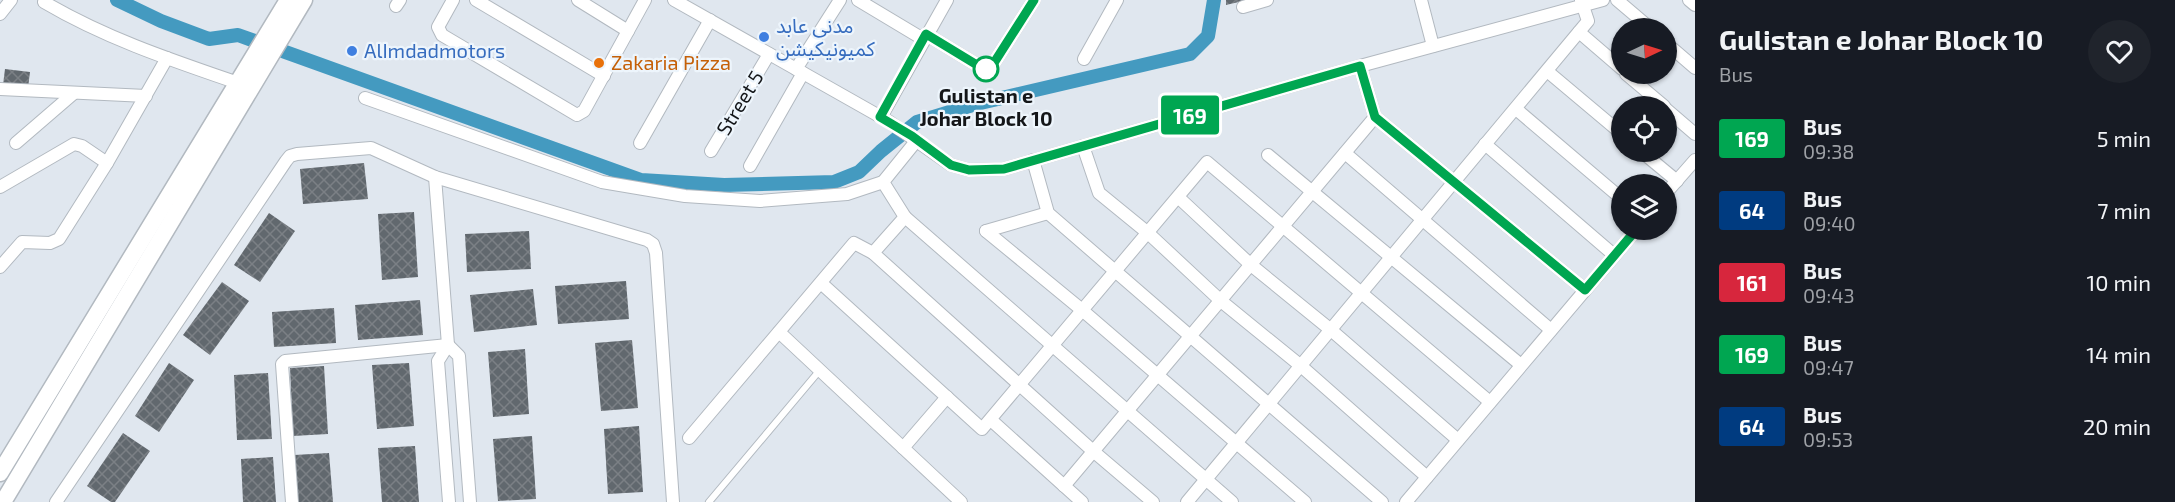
<!DOCTYPE html>
<html lang="en">
<head>
<meta charset="utf-8">
<style>
  :root { --surface:#171b24; --page:#20242c; --text:#f1f3f6; --muted:#9ea1a6 }
  body { margin:0; font-family:"Exo 2","Noto Sans Arabic",sans-serif; background:var(--page); color:var(--text); height:100vh; display:flex; flex-direction:column; font-size:22px; white-space:nowrap }
  * { box-sizing:border-box; margin:0 }
  p { font-size:20px; color:var(--muted) }
  .icon { flex:none; width:33px; height:33px; fill:none; stroke:currentColor; stroke-width:2; stroke-linecap:round; stroke-linejoin:round }
  .map { position:relative; flex:1; overflow:hidden }
  .sheet { display:flex; flex-direction:column; background:var(--surface); width:480px }
  .sheet>* { flex:none }
  .badge { padding:0 12px; border-radius:4px; font-size:21px; line-height:39px }
  .needle { width:39px; rotate:86deg }
  .tools { position:absolute; left:1611px; top:18px; display:grid; gap:12px }
  .tools a { display:grid; place-items:center; width:66px; height:66px; border-radius:50%; background:var(--surface); box-shadow:0 2px 4px #0004; font-size:30px }
  .map>.badge { position:absolute; translate:-50% -50%; box-shadow:0 0 0 3px #fff }
  .round { display:grid; place-items:center; flex:none; width:63px; height:63px; border-radius:32px; background:var(--page) }
  .summary { display:flex; align-items:center; justify-content:space-between; height:102px; padding:0 24px }
  h1 { font-size:28px; font-weight:700; line-height:45px }
  ul { padding:0; list-style:none }
  li { display:flex; align-items:center; gap:18px; height:72px; padding:0 24px }
  li div { flex:1 }
  li b { display:block; font-size:22px }
  li em { font-style:normal }
  li .badge { min-width:66px; font-weight:700; text-align:center }
  main { display:flex; flex:1; min-height:0 }
  .map>svg:first-child { display:block }
  .lines { fill:none; stroke-linecap:round; stroke-linejoin:round }
  .canal { stroke:#449ac0; stroke-width:14 }
  .building { fill:url(#building-cross-hatch) }
  .lane-casing { stroke:#b2b9c0; stroke-width:8 }
  .street-casing { stroke:#b2b9c0; stroke-width:14 }
  .secondary-casing { stroke:#b2b9c0; stroke-width:19 }
  .lane { stroke:#fff; stroke-width:6 }
  .street { stroke:#fff; stroke-width:12 }
  .secondary { stroke:#fff; stroke-width:16 }
  .line-casing { stroke:#fff; stroke-width:14 }
  .line { stroke:#00a651; stroke-width:9 }
  .shop-dot { fill:#3f7fe0; stroke:#edf5fc; stroke-width:2 }
  .food-dot { fill:#e8710a; stroke:#edf5fc; stroke-width:2 }
  .stop-dot { fill:#fff; stroke:#00a651; stroke-width:3 }
  .labels { text-anchor:middle; stroke-width:4.5; stroke-linejoin:round; paint-order:stroke }
  .shop-label { font-size:20px; fill:#366cbe; stroke:#edf5fc; text-anchor:start }
  .food-label { font-size:20px; fill:#c56008; stroke:#edf5fc; text-anchor:start }
  .stop-label { font-size:20px; font-weight:bold; fill:#141619; stroke:#edf5fc }
  .street-label { font-size:20px; fill:#141619; stroke:#edf5fc }
</style>
</head>
<body>
<main>
<div class="map">
<svg width="1695" height="502" viewBox="0 0 1695 502">
  <defs>
    <pattern id="building-cross-hatch" width="8" height="8" patternUnits="userSpaceOnUse" patternTransform="scale(1.5)"><rect width="8" height="8" fill="#61686e"/><path d="M0 0l8 8M0 8l8-8" fill="none" stroke="#7b8085"/></pattern>
  </defs>
  <rect width="100%" height="100%" fill="#e0e7ef"/>
  <g class="lines">
    <polyline class="canal" points="117,0 161,21 209,39 238,35 641,180 724,185 834,182 859,172 881,151 917,122 976,104 1190,54 1208,36 1214,0"/>
  </g>
  <g class="building">
    <polygon points="1226,0 1243,0 1243,1 1226,5"/>
    <polygon points="5,69 30,72 28,88 3,85"/>
    <polygon points="364,163 368,199 303,204 300,169"/>
    <polygon points="414,212 418,277 382,280 378,214"/>
    <polygon points="269,213 295,231 260,282 234,265"/>
    <polygon points="529,231 531,269 467,272 465,234"/>
    <polygon points="626,281 629,319 558,324 555,286"/>
    <polygon points="222,282 249,301 210,355 183,335"/>
    <polygon points="533,289 537,325 474,332 470,295"/>
    <polygon points="420,300 423,335 358,340 355,305"/>
    <polygon points="334,308 336,343 274,347 272,312"/>
    <polygon points="632,340 638,408 601,411 595,343"/>
    <polygon points="525,349 529,414 493,417 488,352"/>
    <polygon points="169,363 194,380 159,432 135,416"/>
    <polygon points="409,363 414,426 377,429 372,365"/>
    <polygon points="324,366 328,434 293,436 290,368"/>
    <polygon points="268,373 272,439 237,440 234,375"/>
    <polygon points="639,426 643,492 608,494 604,429"/>
    <polygon points="123,433 150,451 115,502 111,502 87,486"/>
    <polygon points="532,436 536,499 498,501 493,439"/>
    <polygon points="415,446 419,502 382,502 378,448"/>
    <polygon points="329,453 333,502 298,502 294,455"/>
    <polygon points="273,457 276,502 243,502 241,459"/>
  </g>
  <g class="lines">
    <g class="lane-casing">
      <polyline id="lane" points="709,502 820,370"/>
    </g>
    <g class="street-casing">
      <g id="street">
        <polyline points="453,0 438,27 442,35 577,115 584,111 645,0"/>
        <polyline points="476,0 604,76"/>
        <polyline points="578,0 628,31"/>
        <polyline points="674,0 888,121 951,165 969,170 1004,169 1360,66 1603,0"/>
        <polyline points="858,0 923,39"/>
        <polyline points="1421,0 1433,46"/>
        <polyline points="1617,0 1650,28"/>
        <polyline points="1689,0 1695,5"/>
        <path d="M44 2C105 38 171 60 238 83"/>
        <polyline points="396,6 400,0"/>
        <polyline points="1243,7 1267,0"/>
        <polyline points="0,14 11,0"/>
        <polyline points="1579,32 1622,69"/>
        <polyline points="926,34 982,68 992,66 1034,0"/>
        <polyline points="1666,43 1695,68"/>
        <polyline points="1084,59 1117,0"/>
        <polyline points="1360,66 1375,117 1585,290"/>
        <polyline points="796,69 840,0"/>
        <polyline points="1547,71 1622,134"/>
        <polyline points="1626,74 1664,106"/>
        <polyline points="0,89 146,96"/>
        <polyline points="365,98 602,182 685,196 760,201 847,194 883,182"/>
        <polyline points="1516,109 1622,199"/>
        <polyline points="1666,109 1695,134"/>
        <polyline points="881,117 947,0"/>
        <polyline points="16,143 74,93"/>
        <polyline points="640,143 710,20"/>
        <polyline points="1485,144 1614,255"/>
        <polyline points="1083,146 1099,193 1148,233 1221,301 1301,366 1427,477"/>
        <polyline points="711,151 769,54"/>
        <polyline points="1642,152 1677,181"/>
        <polyline points="1345,153 1551,330"/>
        <polyline points="1268,155 1521,365"/>
        <polyline points="1033,160 1048,213 1382,502"/>
        <polyline points="750,166 803,73"/>
        <polyline points="435,177 448,345 438,361 449,502"/>
        <polyline points="0,187 74,144 82,146 107,163"/>
        <polyline points="1666,193 1695,160"/>
        <polyline points="1178,197 1251,265 1331,330 1458,440"/>
        <polyline points="905,217 1232,502"/>
        <polyline points="986,231 1082,310 1305,502"/>
        <polyline points="986,231 1048,213"/>
        <polyline points="873,253 1093,451 1153,502"/>
        <polyline points="0,267 22,242 50,243 59,239 107,163 167,58"/>
        <polyline points="821,283 982,429 1207,162 1490,402"/>
        <polyline points="779,332 961,502"/>
        <polyline points="448,345 459,356 470,502"/>
        <polyline points="991,420 1082,502"/>
        <polyline points="689,438 854,243 873,253 905,217 883,182 917,140"/>
        <polyline points="903,448 947,397"/>
        <polyline points="1064,486 1375,117"/>
        <polyline points="56,502 286,161 290,156 297,154 371,148 435,177 647,240 653,244 656,253 673,502"/>
        <polyline points="292,502 282,364 285,361 448,345"/>
        <polyline points="1187,502 1588,21 1581,0"/>
        <polyline points="1406,502 1636,230"/>
      </g>
    </g>
    <g class="secondary-casing">
      <g id="secondary">
        <polyline points="0,473 288,0"/>
        <polyline points="3,502 304,0"/>
      </g>
    </g>
    <use href="#lane" class="lane"/>
    <use href="#street" class="street"/>
    <use href="#secondary" class="secondary"/>
  </g>
  <g class="lines">
    <g class="line-casing">
      <polyline id="line" points="1034,0 992,66 982,68 926,34 880,117 912,136 951,165 969,170 1004,169 1360,66 1375,117 1585,290 1636,230"/>
    </g>
    <use href="#line" class="line"/>
  </g>
  <g class="shop-dot">
    <circle cx="764" cy="37" r="6"/>
    <circle cx="352" cy="51" r="6"/>
  </g>
  <circle class="food-dot" cx="599" cy="63" r="6"/>
  <circle class="stop-dot" cx="986" cy="69" r="12"/>
  <g class="labels">
    <g class="shop-label">
      <text x="776" y="33">مدنی عابد<tspan x="776" dy="23">کمیونیکیشن</tspan></text>
      <text x="364" y="58">AlImdadmotors</text>
    </g>
    <g class="food-label">
      <text x="611" y="70">Zakaria Pizza</text>
    </g>
    <g class="stop-label">
      <text x="986" y="103">Gulistan e<tspan x="986" dy="23">Johar Block 10</tspan></text>
    </g>
    <g class="street-label">
      <text transform="translate(740 103) rotate(-59)" y="7">Street 5</text>
    </g>
  </g>
</svg>
<div class="tools">
<a><svg class="needle" viewBox="-14 -14 28 28"><path d="M0-13l5 13h-10z" fill="#e53935"/><path d="M0 13l5-13h-10z" fill="#9ea1a6"/></svg></a>
<a><svg class="icon" aria-label="locate" viewBox="0 0 24 24"><circle cx="12" cy="12" r="6"/><path d="M12 2v4M12 18v4M2 12h4M18 12h4"/></svg></a>
<a><svg class="icon" aria-label="layers" viewBox="0 0 24 24"><path d="M12 4l9 5-9 5-9-5zM3 14l9 5 9-5"/></svg></a>
</div>
<b class="badge" style="left:1190px;top:115px;background:#00a651;color:#fff">169</b>
</div>
<section class="sheet">
<div class="summary"><div><h1>Gulistan e Johar Block 10</h1><p>Bus</p></div><a class="round"><svg class="icon" aria-label="heart" viewBox="0 0 24 24"><path d="M12 20l-8-8c-3-5 5-10 8-4 3-6 11-1 8 4z"/></svg></a></div>
<ul>
<li><span class="badge" style="background:#00a651;color:#fff">169</span><div><b>Bus</b><p>09:38</p></div><em>5 min</em></li>
<li><span class="badge" style="background:#003b80;color:#fff">64</span><div><b>Bus</b><p>09:40</p></div><em>7 min</em></li>
<li><span class="badge" style="background:#d7263d;color:#fff">161</span><div><b>Bus</b><p>09:43</p></div><em>10 min</em></li>
<li><span class="badge" style="background:#00a651;color:#fff">169</span><div><b>Bus</b><p>09:47</p></div><em>14 min</em></li>
<li><span class="badge" style="background:#003b80;color:#fff">64</span><div><b>Bus</b><p>09:53</p></div><em>20 min</em></li>
</ul>
</section>
</main>
</body>
</html>
